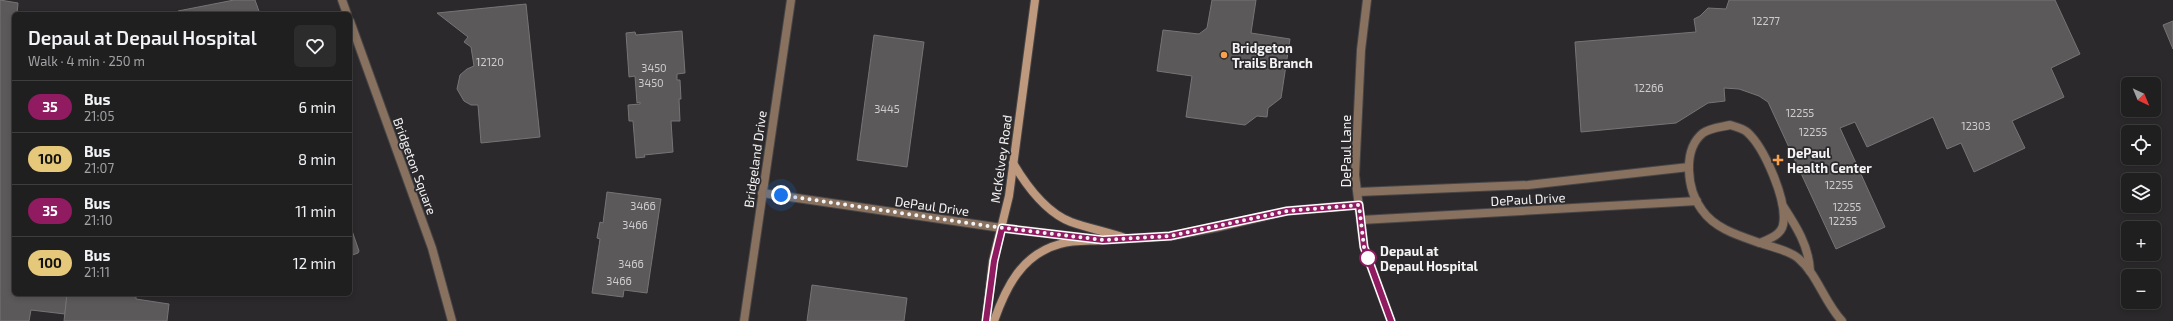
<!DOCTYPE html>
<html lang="en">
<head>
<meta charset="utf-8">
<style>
  :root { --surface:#201f20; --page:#2d2c2d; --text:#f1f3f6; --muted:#a2a2a5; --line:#3d3d3e }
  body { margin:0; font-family:"Exo 2",sans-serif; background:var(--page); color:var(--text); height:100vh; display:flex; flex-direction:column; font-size:15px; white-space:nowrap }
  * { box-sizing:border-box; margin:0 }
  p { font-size:13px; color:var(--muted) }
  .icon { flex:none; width:22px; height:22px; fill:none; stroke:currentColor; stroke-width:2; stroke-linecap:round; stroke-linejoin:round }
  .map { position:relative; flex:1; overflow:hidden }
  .drawer { position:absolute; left:12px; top:12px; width:340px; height:284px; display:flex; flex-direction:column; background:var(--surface); border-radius:6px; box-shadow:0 2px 6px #0003,0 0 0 1px var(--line) }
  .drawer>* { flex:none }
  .badge { padding:0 8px; border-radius:13px; font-size:14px; line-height:26px }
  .needle { width:26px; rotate:136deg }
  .tools { position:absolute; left:2121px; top:77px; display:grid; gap:8px }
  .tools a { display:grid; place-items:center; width:40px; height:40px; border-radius:6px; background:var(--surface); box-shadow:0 2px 6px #0003,0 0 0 1px var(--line); font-size:20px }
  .you { position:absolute; width:20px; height:20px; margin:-10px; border:3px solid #fff; border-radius:50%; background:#1a73e8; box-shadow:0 0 0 6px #1a73e833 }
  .map>.badge { position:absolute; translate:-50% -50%; box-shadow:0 0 0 2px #fff }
  .round { display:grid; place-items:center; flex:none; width:42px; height:42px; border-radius:6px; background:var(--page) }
  .overview { display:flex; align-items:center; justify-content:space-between; height:68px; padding:0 16px }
  h1 { font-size:19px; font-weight:600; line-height:30px }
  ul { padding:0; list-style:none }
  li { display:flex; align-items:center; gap:12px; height:52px; padding:0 16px; border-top:1px solid var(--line) }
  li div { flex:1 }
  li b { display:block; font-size:15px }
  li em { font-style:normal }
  li .badge { min-width:44px; font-weight:700; text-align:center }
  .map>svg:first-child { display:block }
  .building { fill:#5c595a; stroke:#767475 }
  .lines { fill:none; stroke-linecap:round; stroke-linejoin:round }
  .street-casing { stroke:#474547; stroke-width:10 }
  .secondary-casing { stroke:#474547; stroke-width:10 }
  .street { stroke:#88715f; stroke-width:8 }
  .secondary { stroke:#be997d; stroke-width:8 }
  .line-casing { stroke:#fff; stroke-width:9 }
  .line { stroke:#901b61; stroke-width:6 }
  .walk { stroke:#f4f3f4; stroke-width:4; stroke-dasharray:0 7.2 }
  .poi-dot { fill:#f9a04c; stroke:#2b292b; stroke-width:1.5 }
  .stop-dot { fill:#fff; stroke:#901b61; stroke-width:2 }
  .labels { text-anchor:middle; stroke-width:3.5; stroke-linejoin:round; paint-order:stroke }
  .number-label { font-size:11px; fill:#ceccce }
  .poi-label { font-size:13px; font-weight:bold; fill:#f4f3f4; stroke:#2b292b; text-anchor:start }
  .street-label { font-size:13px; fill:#f4f3f4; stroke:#2b292b }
  .stop-label { font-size:13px; font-weight:bold; fill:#f4f3f4; stroke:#2b292b; text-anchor:start }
</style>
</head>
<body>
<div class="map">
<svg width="2173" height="321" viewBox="0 0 2173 321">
  <rect width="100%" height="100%" fill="#2b292b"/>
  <g class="building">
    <polygon points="0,0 18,3 17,14 14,14 13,41 14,294 67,294 65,314 31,310 29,321 0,321"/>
    <polygon points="234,0 255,0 260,14 179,14 178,11"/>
    <polygon points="1212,0 1256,0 1251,33 1290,39 1281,98 1268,108 1267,117 1257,116 1245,125 1186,117 1192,76 1157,71 1163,30 1199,34 1207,28"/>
    <polygon points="1729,0 2055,0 2080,54 2051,68 2064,97 2012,121 2025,148 1974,172 1961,143 1947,149 1933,117 1867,147 1855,122 1840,128 1885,227 1836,249 1768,102 1759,96 1739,89 1724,88 1725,101 1708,103 1676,123 1581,132 1575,42 1696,32 1694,19 1700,16 1708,8 1726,9"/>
    <polygon points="526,4 540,137 481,143 478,105 471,105 464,101 457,89 460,75 467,69 474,66 471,47 464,42 468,37 437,13"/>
    <polygon points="2173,21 2173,49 2163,25"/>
    <polygon points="682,31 685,73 677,74 677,80 680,80 681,99 679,99 680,121 671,121 673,152 644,155 645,157 636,158 633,121 629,121 628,105 640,104 640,102 637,103 635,76 629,77 626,33 635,32 636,35"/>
    <polygon points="874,35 924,42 907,167 857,160"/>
    <polygon points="607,192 661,199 647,293 624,290 623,297 592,293 600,239 597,238 600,222 603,223"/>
    <polygon points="350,225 359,251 358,253 350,256"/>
    <polygon points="812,285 907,298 904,321 807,321"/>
    <polygon points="67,294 136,294 136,299 169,304 167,321 64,321"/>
  </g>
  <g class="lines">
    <g class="street-casing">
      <g id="street">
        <polyline points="342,0 347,14"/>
        <polyline points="1367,0 1361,50 1355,175 1364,247 1391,321"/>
        <polyline points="350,21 432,248 452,321"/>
        <path d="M1730 125C1736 127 1742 128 1747 132 1764 147 1788 201 1783 225 1781 235 1769 239 1760 243 1740 236 1715 229 1702 210 1687 190 1682 150 1703 133 1710 128 1722 127 1730 125Z"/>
        <polyline points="1358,192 1528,185 1689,167"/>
        <polyline points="762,193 1002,228 1103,240 1171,236 1219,227 1287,211 1359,205"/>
        <path d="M1783 206C1796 226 1809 246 1810 271"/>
        <polyline points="1361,220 1697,201"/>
        <path d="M1760 243C1772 247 1788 250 1798 258 1818 275 1824 302 1842 321"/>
        <polyline points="744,321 791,0"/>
      </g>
    </g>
    <g class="secondary-casing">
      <g id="secondary">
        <path d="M1013 163C1026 185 1045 212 1071 222 1088 228 1107 232 1125 238"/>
        <polyline points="986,321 993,261 1009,196 1035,0"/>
        <path d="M994 321C1006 287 1022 254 1060 244 1073 240 1089 241 1103 240"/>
      </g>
    </g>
    <use href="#street" class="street"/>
    <use href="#secondary" class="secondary"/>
  </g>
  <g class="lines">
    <g class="line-casing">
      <polyline id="line" points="986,321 994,261 1002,228 1103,240 1170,236 1287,211 1359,205 1364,247 1391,321"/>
    </g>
    <use href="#line" class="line"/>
    <polyline class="walk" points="781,195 988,226 1103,240 1170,236 1287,211 1359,205 1364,247 1369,262 1368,258"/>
  </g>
  <g class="poi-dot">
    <circle cx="1224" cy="55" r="4"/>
    <path d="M1776 154h4v4h4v4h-4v4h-4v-4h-4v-4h4z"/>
  </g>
  <circle class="stop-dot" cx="1368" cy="258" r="8"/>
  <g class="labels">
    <g class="number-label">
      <text x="1766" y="25">12277</text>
      <text x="490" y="66">12120</text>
      <text x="654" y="72">3450</text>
      <text x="651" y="87">3450</text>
      <text x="1649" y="92">12266</text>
      <text x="887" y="113">3445</text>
      <text x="1800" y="117">12255</text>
      <text x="1976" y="130">12303</text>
      <text x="1813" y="136">12255</text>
      <text x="1839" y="189">12255</text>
      <text x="643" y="210">3466</text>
      <text x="1847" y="211">12255</text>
      <text x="1843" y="225">12255</text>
      <text x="635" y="229">3466</text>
      <text x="631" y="268">3466</text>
      <text x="619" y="285">3466</text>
    </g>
    <g class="poi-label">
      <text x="1232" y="53">Bridgeton<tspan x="1232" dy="15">Trails Branch</tspan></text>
      <text x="1787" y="158">DePaul<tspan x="1787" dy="15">Health Center</tspan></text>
    </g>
    <g class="street-label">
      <text transform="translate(1346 151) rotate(-90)" y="5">DePaul Lane</text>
      <text transform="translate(755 159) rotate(-82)" y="5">Bridgeland Drive</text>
      <text transform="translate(1001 159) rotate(-82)" y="5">McKelvey Road</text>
      <text transform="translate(415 166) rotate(70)" y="5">Bridgeton Square</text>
      <text transform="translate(1528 199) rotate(-3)" y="5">DePaul Drive</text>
      <text transform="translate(932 206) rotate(8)" y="5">DePaul Drive</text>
    </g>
    <g class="stop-label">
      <text x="1380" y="256">Depaul at<tspan x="1380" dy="15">Depaul Hospital</tspan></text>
    </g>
  </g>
</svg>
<div class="tools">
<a><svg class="needle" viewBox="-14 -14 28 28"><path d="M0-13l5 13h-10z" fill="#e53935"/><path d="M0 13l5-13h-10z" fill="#a2a2a5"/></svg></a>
<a><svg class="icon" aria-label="locate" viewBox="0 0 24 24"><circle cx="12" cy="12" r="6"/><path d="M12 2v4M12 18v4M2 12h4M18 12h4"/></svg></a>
<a><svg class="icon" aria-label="layers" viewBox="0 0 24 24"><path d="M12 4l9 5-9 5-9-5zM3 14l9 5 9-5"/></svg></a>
<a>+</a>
<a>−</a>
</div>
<div class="you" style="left:781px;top:195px"></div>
<section class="drawer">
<div class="overview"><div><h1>Depaul at Depaul Hospital</h1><p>Walk · 4 min · 250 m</p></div><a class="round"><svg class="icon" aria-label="heart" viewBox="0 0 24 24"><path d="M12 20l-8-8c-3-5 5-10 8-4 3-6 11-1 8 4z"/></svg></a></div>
<ul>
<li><span class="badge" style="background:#901b61;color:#fff">35</span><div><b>Bus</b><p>21:05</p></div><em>6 min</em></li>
<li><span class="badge" style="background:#e5c879;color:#111">100</span><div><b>Bus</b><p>21:07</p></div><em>8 min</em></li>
<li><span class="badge" style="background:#901b61;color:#fff">35</span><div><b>Bus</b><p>21:10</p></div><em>11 min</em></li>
<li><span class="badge" style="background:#e5c879;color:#111">100</span><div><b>Bus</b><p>21:11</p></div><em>12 min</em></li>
</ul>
</section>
</div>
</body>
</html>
